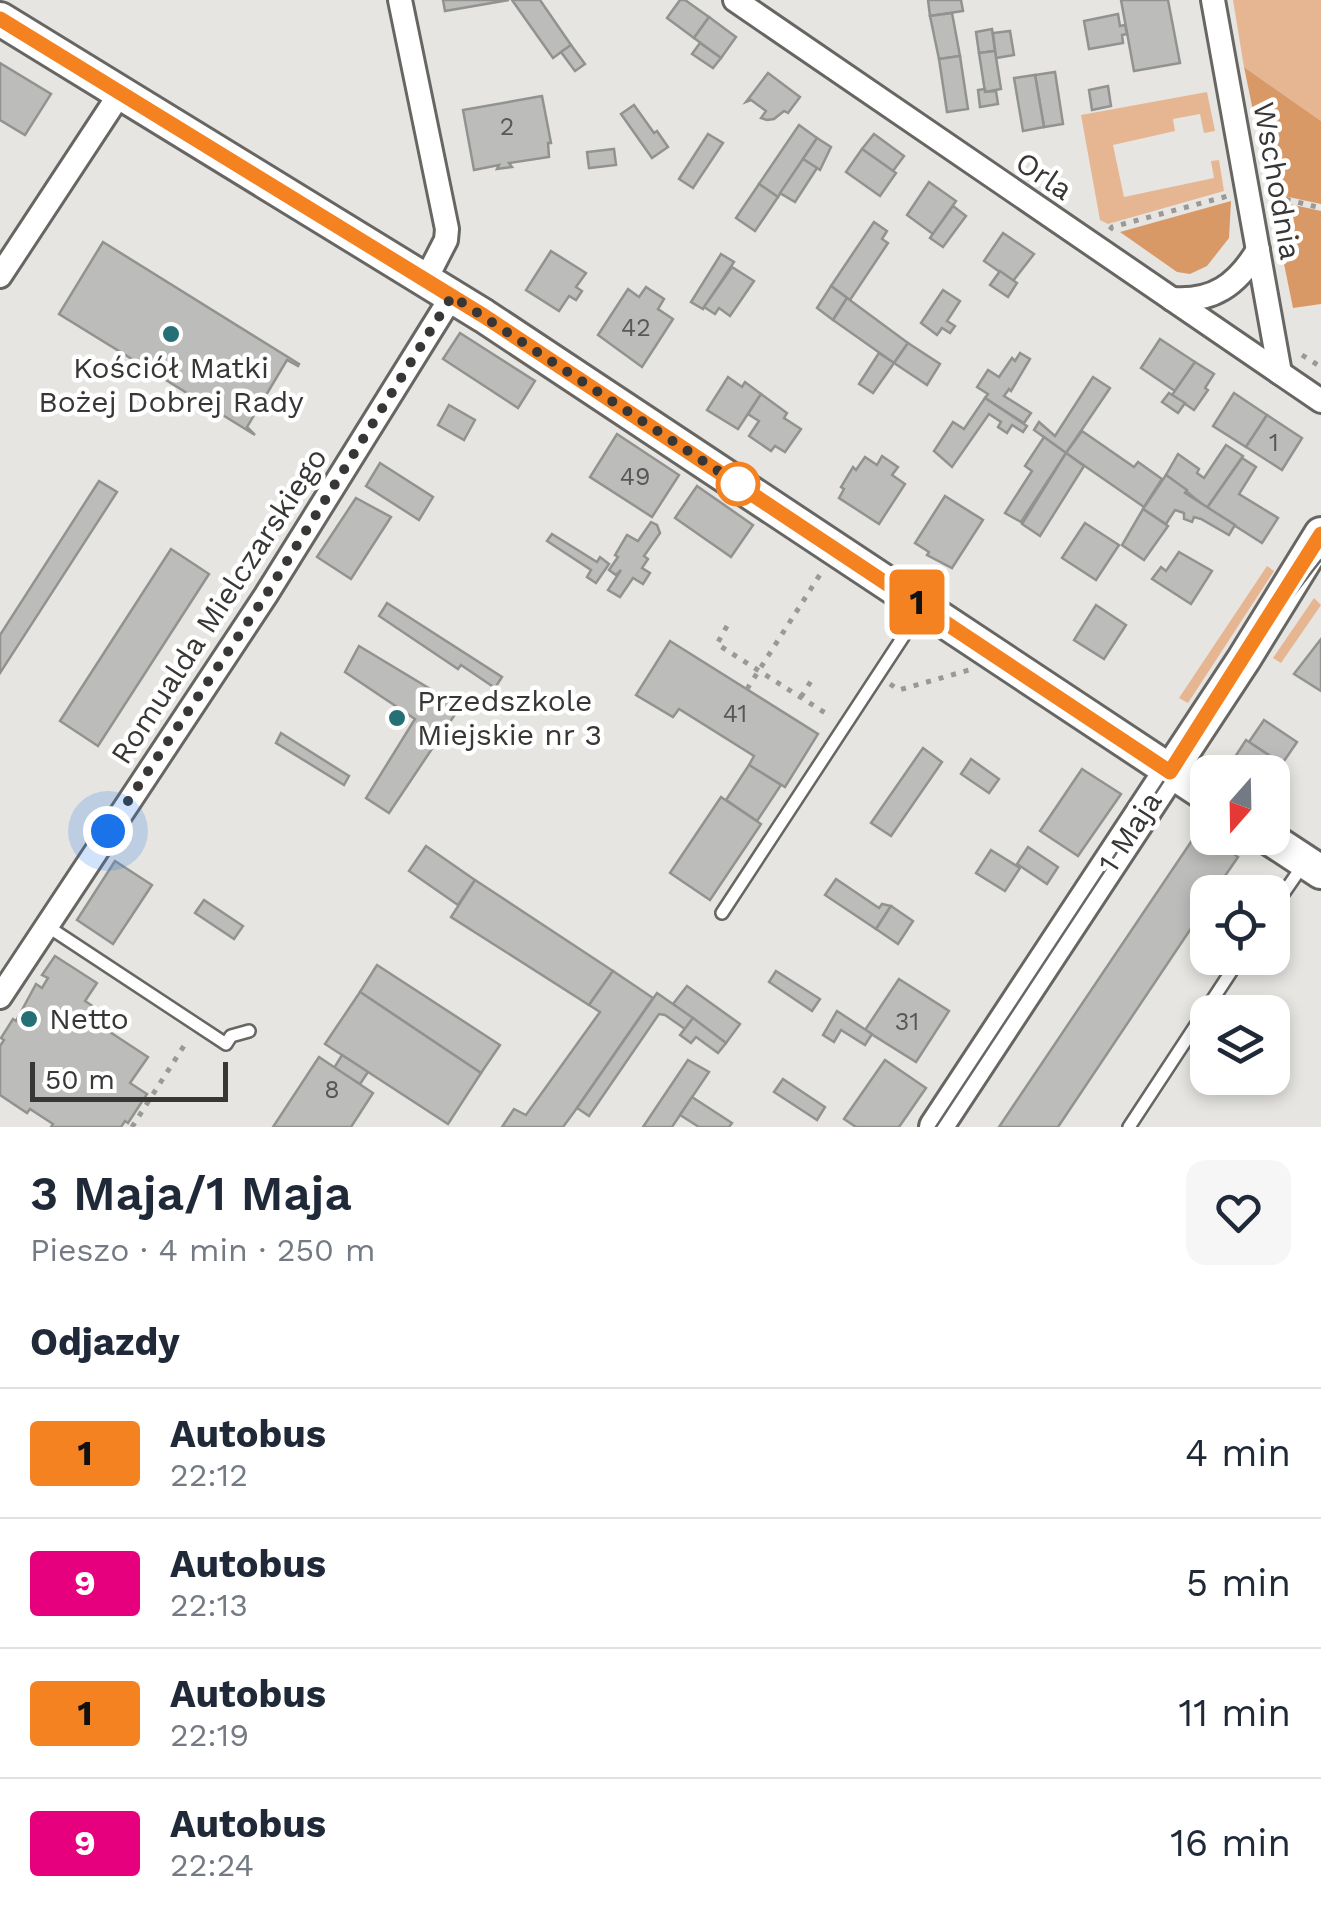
<!DOCTYPE html>
<html lang="pl">
<head>
<meta charset="utf-8">
<style>
  :root { --surface:#fff; --page:#f6f6f7; --text:#1f2937; --muted:#747a83; --line:#e0e1e3 }
  body { margin:0; font-family:"Work Sans",sans-serif; background:var(--page); color:var(--text); height:100vh; display:flex; flex-direction:column; font-size:38px; white-space:nowrap }
  * { box-sizing:border-box; margin:0 }
  p { font-size:32px; color:var(--muted) }
  .icon { flex:none; width:55px; height:55px; fill:none; stroke:currentColor; stroke-width:2; stroke-linecap:round; stroke-linejoin:round }
  .map { position:relative; height:1127px; overflow:hidden }
  .panel { display:flex; flex-direction:column; background:var(--surface); flex:1 }
  .panel>* { flex:none }
  .badge { padding:0 20px; border-radius:8px; font-size:35px; line-height:65px }
  .needle { width:65px; rotate:200deg }
  .buttons { position:absolute; left:1190px; top:755px; display:grid; gap:20px }
  .buttons a { display:grid; place-items:center; width:100px; height:100px; border-radius:20px; background:var(--surface); box-shadow:0 5px 15px #0003; font-size:50px }
  .scale { position:absolute; left:30px; bottom:25px; width:198px; box-sizing:border-box; padding-left:10px; border:5px solid #383736; border-top:0; font-size:28px; line-height:35px; white-space:nowrap; color:#383736; -webkit-text-stroke:8px #fff; paint-order:stroke }
  .you { position:absolute; width:50px; height:50px; margin:-25px; border:8px solid #fff; border-radius:50%; background:#1a73e8; box-shadow:0 0 0 15px #1a73e833 }
  .map>.badge { position:absolute; translate:-50% -50%; box-shadow:0 0 0 5px #fff }
  h2 { padding:0 30px; font-size:38px; line-height:90px }
  .round { display:grid; place-items:center; flex:none; width:105px; height:105px; border-radius:20px; background:var(--page) }
  .head { display:flex; align-items:center; justify-content:space-between; height:170px; padding:0 30px }
  h1 { font-size:48px; font-weight:600; line-height:75px }
  ul { padding:0; list-style:none }
  li { display:flex; align-items:center; gap:30px; height:130px; padding:0 30px; border-top:2px solid var(--line) }
  li div { flex:1 }
  li b { display:block; font-size:38px }
  li em { font-style:normal }
  li .badge { min-width:110px; font-weight:700; text-align:center }
  .map>svg:first-child { display:block }
  .green { fill:#e6b692 }
  .forest { fill:#d99966 }
  .building { fill:#bcbdba; stroke:#929390; stroke-width:2.5 }
  .lines { fill:none; stroke-linecap:round; stroke-linejoin:round }
  .lane-casing { stroke:#676663; stroke-width:16 }
  .street-casing { stroke:#676663; stroke-width:28 }
  .secondary-casing { stroke:#676663; stroke-width:38 }
  .path { stroke:#9a9997; stroke-width:5; stroke-dasharray:5 8; stroke-linecap:butt }
  .lane { stroke:#fff; stroke-width:11 }
  .street { stroke:#fff; stroke-width:22 }
  .secondary { stroke:#fff; stroke-width:32 }
  .tram { stroke:#686766; stroke-width:2.5 }
  .line-casing { stroke:#fff; stroke-width:22 }
  .line { stroke:#f58220; stroke-width:15 }
  .walk { stroke:#383736; stroke-width:10; stroke-dasharray:0 18 }
  .poi-dot { fill:#256f76; stroke:#fff; stroke-width:4 }
  .stop-dot { fill:#fff; stroke:#f58220; stroke-width:5 }
  .labels { text-anchor:middle; stroke-width:9; stroke-linejoin:round; paint-order:stroke }
  .number-label { font-size:25px; fill:#595857 }
  .street-label { font-size:30px; fill:#383736; stroke:#fff }
  .poi-label { font-size:30px; fill:#383736; stroke:#fff; text-anchor:start }
</style>
</head>
<body>
<div class="map">
<svg width="1321" height="1127" viewBox="0 0 1321 1127">
  <rect width="100%" height="100%" fill="#e6e5e2"/>
  <g class="green">
    <polygon points="1233,0 1321,0 1321,121 1244,67"/>
    <polygon points="1207,92 1215,131 1204,133 1200,114 1173,119 1175,131 1113,145 1124,197 1214,178 1211,161 1219,160 1224,191 1108,224 1100,220 1081,115"/>
    <polygon points="1267,566 1274,571 1188,703 1179,698"/>
    <polygon points="1314,598 1321,605 1281,663 1273,658"/>
  </g>
  <g class="forest">
    <polygon points="1244,67 1321,121 1321,204 1270,193"/>
    <polygon points="1271,200 1321,211 1321,304 1293,308"/>
    <polygon points="1231,201 1229,238 1207,266 1190,274 1177,272 1120,232"/>
  </g>
  <g class="building">
    <polygon points="443,0 509,0 445,11"/>
    <polygon points="512,0 540,0 571,45 553,58"/>
    <polygon points="680,0 685,0 709,17 694,38 667,18"/>
    <polygon points="928,0 961,0 963,11 930,16"/>
    <polygon points="1121,0 1168,0 1180,63 1134,71"/>
    <polygon points="952,13 960,56 939,59 930,16"/>
    <polygon points="1118,14 1120,26 1125,25 1127,34 1122,35 1123,43 1089,49 1084,21"/>
    <polygon points="709,17 736,37 721,58 694,38"/>
    <polygon points="992,29 995,51 979,53 976,32"/>
    <polygon points="1010,31 1014,55 996,58 993,33"/>
    <polygon points="700,43 721,58 713,68 692,54"/>
    <polygon points="571,45 585,64 575,71 561,52"/>
    <polygon points="995,51 1001,89 985,92 979,53"/>
    <polygon points="960,56 968,109 947,112 939,59"/>
    <polygon points="0,63 51,94 25,135 0,120"/>
    <polygon points="1055,72 1063,124 1044,127 1035,75"/>
    <polygon points="768,73 800,97 788,113 784,111 774,119 767,120 761,118 766,111 751,100 746,102"/>
    <polygon points="1035,75 1044,127 1023,131 1014,78"/>
    <polygon points="1108,86 1111,106 1092,110 1089,90"/>
    <polygon points="985,89 985,92 996,91 998,104 980,107 978,90"/>
    <polygon points="542,96 551,143 548,143 549,157 509,163 512,167 497,169 499,165 474,170 463,110"/>
    <polygon points="634,105 654,133 657,131 668,147 652,158 621,114"/>
    <polygon points="799,125 817,138 778,197 759,184"/>
    <polygon points="708,134 723,143 693,188 679,179"/>
    <polygon points="874,134 904,156 893,171 862,149"/>
    <polygon points="817,138 831,147 820,170 803,159"/>
    <polygon points="614,149 616,165 589,168 587,152"/>
    <polygon points="862,149 896,173 880,196 846,172"/>
    <polygon points="803,159 817,168 795,202 780,193"/>
    <polygon points="929,182 956,201 933,234 907,215"/>
    <polygon points="759,184 778,197 755,231 736,218"/>
    <polygon points="953,206 966,216 943,247 930,238"/>
    <polygon points="874,222 887,231 882,239 888,243 850,300 831,286"/>
    <polygon points="1003,233 1034,254 1013,281 984,261"/>
    <polygon points="103,242 299,364 298,366 287,360 247,427 255,435 59,314"/>
    <polygon points="551,251 586,273 576,287 582,291 576,300 569,296 559,311 526,290"/>
    <polygon points="721,254 734,262 703,309 691,302"/>
    <polygon points="732,267 754,281 730,316 719,308 715,314 704,307"/>
    <polygon points="1000,271 1017,283 1008,297 990,285"/>
    <polygon points="831,286 847,298 833,320 817,308"/>
    <polygon points="646,287 664,299 658,309 673,319 642,367 598,335 628,289 639,297"/>
    <polygon points="943,290 960,301 947,321 955,326 950,333 942,328 937,335 921,323"/>
    <polygon points="847,298 908,343 894,363 833,320"/>
    <polygon points="460,333 535,381 518,408 443,359"/>
    <polygon points="1160,339 1195,362 1175,391 1141,368"/>
    <polygon points="908,343 940,364 927,385 894,363"/>
    <polygon points="879,353 894,363 873,393 859,384"/>
    <polygon points="1020,353 1030,359 1011,391 1009,389 1004,396 1031,413 1024,423 985,398 988,394 977,387 988,370 999,377 1012,358 1015,361"/>
    <polygon points="1195,362 1214,374 1205,388 1208,390 1194,410 1172,395"/>
    <polygon points="728,377 742,387 745,382 761,394 738,429 707,410"/>
    <polygon points="1093,377 1110,388 1066,453 1034,430 1039,422 1055,436"/>
    <polygon points="1169,393 1185,403 1178,413 1162,402"/>
    <polygon points="1234,393 1267,415 1246,447 1213,426"/>
    <polygon points="761,394 787,413 784,418 801,429 785,452 775,446 771,451 749,436 759,421 748,414"/>
    <polygon points="985,398 1027,426 1023,432 1012,425 1007,433 998,427 1001,422 989,414 952,467 934,451 953,422 964,429"/>
    <polygon points="449,405 475,420 464,440 438,425"/>
    <polygon points="1267,415 1302,438 1282,470 1246,447"/>
    <polygon points="1082,431 1134,467 1138,462 1162,479 1144,507 1066,453"/>
    <polygon points="617,434 679,475 652,517 590,477"/>
    <polygon points="1044,437 1066,453 1021,522 1005,513 1032,471 1025,466"/>
    <polygon points="1226,445 1243,456 1207,508 1166,475 1178,454 1199,469 1197,473 1204,478"/>
    <polygon points="1066,453 1084,466 1040,536 1022,524"/>
    <polygon points="882,456 898,467 892,475 905,484 879,524 839,498 844,489 841,487 853,467 856,470 865,457 877,465"/>
    <polygon points="1242,458 1256,467 1239,494 1278,518 1262,543 1207,508"/>
    <polygon points="380,463 433,497 419,520 366,486"/>
    <polygon points="1166,475 1187,490 1185,493 1235,525 1229,535 1201,519 1194,517 1192,522 1184,519 1184,513 1175,510 1166,524 1143,509"/>
    <polygon points="99,481 117,492 0,673 0,635"/>
    <polygon points="697,486 753,525 731,557 675,518"/>
    <polygon points="945,496 983,520 952,568 927,555 929,552 915,543"/>
    <polygon points="356,498 391,517 351,579 317,557"/>
    <polygon points="1143,509 1168,526 1144,560 1122,545"/>
    <polygon points="651,522 657,525 660,533 644,556 648,559 642,568 650,573 643,584 633,578 620,597 608,590 621,570 616,575 609,570 618,557 615,555 627,535 638,541"/>
    <polygon points="1085,523 1119,545 1096,580 1062,558"/>
    <polygon points="552,534 597,562 600,557 609,564 596,583 587,577 591,570 547,541"/>
    <polygon points="171,549 209,574 98,746 60,721"/>
    <polygon points="1179,552 1212,571 1191,604 1152,579 1161,567 1166,571"/>
    <polygon points="387,603 502,677 495,688 461,665 458,669 379,616"/>
    <polygon points="1096,605 1126,625 1104,659 1074,640"/>
    <polygon points="1321,639 1321,691 1294,674"/>
    <polygon points="670,641 818,734 785,787 749,765 754,756 679,709 673,717 636,695"/>
    <polygon points="359,646 460,707 389,813 366,798 415,719 345,672"/>
    <polygon points="1264,720 1297,742 1282,764 1249,742"/>
    <polygon points="281,733 349,776 344,785 276,743"/>
    <polygon points="1246,740 1282,764 1272,779 1272,772 1257,772 1235,757"/>
    <polygon points="923,748 942,762 891,836 871,823"/>
    <polygon points="971,759 999,779 989,793 961,774"/>
    <polygon points="749,765 781,785 757,821 726,800"/>
    <polygon points="1082,769 1121,794 1078,856 1040,831"/>
    <polygon points="721,797 761,824 710,900 670,873"/>
    <polygon points="1199,830 1238,857 1214,892 1208,892 1208,903 1058,1127 999,1127"/>
    <polygon points="426,846 475,880 458,905 409,871"/>
    <polygon points="1028,847 1058,867 1047,884 1017,864"/>
    <polygon points="991,850 1020,868 1005,891 976,873"/>
    <polygon points="115,861 152,885 113,944 77,920"/>
    <polygon points="836,879 879,908 882,904 891,906 876,929 825,895"/>
    <polygon points="475,880 613,971 589,1005 451,917"/>
    <polygon points="204,900 243,926 234,939 195,913"/>
    <polygon points="891,906 913,921 898,944 876,929"/>
    <polygon points="55,956 97,983 85,1001 97,1009 90,1019 148,1057 130,1083 147,1094 128,1123 125,1121 121,1127 51,1127 53,1124 30,1109 27,1113 0,1095 0,1046 4,1040 1,1038 13,1019 16,1021 36,984 42,988 48,978 42,975"/>
    <polygon points="377,965 500,1045 481,1073 360,992"/>
    <polygon points="613,971 653,998 577,1108 563,1127 502,1127 514,1109 526,1115 600,1012 589,1005"/>
    <polygon points="776,971 820,999 812,1011 769,982"/>
    <polygon points="899,979 949,1011 916,1062 865,1030"/>
    <polygon points="687,986 740,1024 726,1043 673,1004"/>
    <polygon points="360,992 481,1073 448,1124 325,1044"/>
    <polygon points="657,993 693,1018 685,1029 665,1015 659,1014 589,1116 577,1108"/>
    <polygon points="837,1011 872,1034 865,1045 841,1030 834,1042 823,1035"/>
    <polygon points="693,1018 726,1043 718,1053 696,1037 691,1043 680,1035"/>
    <polygon points="342,1055 368,1072 360,1084 334,1068"/>
    <polygon points="319,1057 373,1093 351,1127 273,1127"/>
    <polygon points="688,1060 709,1072 672,1127 643,1127"/>
    <polygon points="885,1060 926,1088 899,1127 856,1127 844,1119"/>
    <polygon points="783,1079 825,1107 817,1120 774,1092"/>
    <polygon points="692,1097 732,1123 729,1127 699,1127 680,1115"/>
  </g>
  <g class="lines">
    <g class="lane-casing">
      <g id="lane">
        <polyline points="1272,910 1303,865"/>
        <polyline points="722,913 920,611"/>
        <polyline points="47,926 226,1044 231,1036 249,1031"/>
        <polyline points="1129,1127 1240,958"/>
      </g>
    </g>
    <g class="street-casing">
      <g id="street">
        <polyline points="400,0 447,229 446,240 426,279"/>
        <polyline points="735,0 1321,401"/>
        <polyline points="1213,0 1280,373"/>
        <polyline points="0,276 121,92"/>
        <path d="M1172 299C1213 302 1237 285 1258 250"/>
        <polyline points="0,997 266,595 452,296"/>
      </g>
    </g>
    <g class="secondary-casing">
      <g id="secondary">
        <polyline points="0,19 484,316 1208,796"/>
        <polyline points="1269,838 1321,872"/>
        <polyline points="936,1127 1244,659 1321,534"/>
      </g>
    </g>
    <g class="path">
      <polyline points="1273,196 1321,208"/>
      <polyline points="1110,230 1112,227 1228,196"/>
      <polyline points="1302,355 1321,367"/>
      <polyline points="727,626 717,644 830,716"/>
      <polyline points="890,684 899,690 969,670"/>
      <polyline points="747,689 821,573"/>
      <polyline points="801,697 811,681"/>
      <polyline points="132,1127 187,1041"/>
    </g>
    <use href="#lane" class="lane"/>
    <use href="#street" class="street"/>
    <use href="#secondary" class="secondary"/>
    <polyline class="tram" points="936,1127 1244,659 1321,560"/>
  </g>
  <g class="lines">
    <g class="line-casing">
      <polyline id="line" points="0,19 484,316 1170,772 1321,534"/>
    </g>
    <use href="#line" class="line"/>
    <polyline class="walk" points="108,831 266,595 452,296 738,484"/>
  </g>
  <g class="poi-dot">
    <circle cx="171" cy="334" r="10"/>
    <circle cx="397" cy="718" r="10"/>
    <circle cx="29" cy="1019" r="10"/>
  </g>
  <circle class="stop-dot" cx="738" cy="484" r="20"/>
  <g class="labels">
    <g class="number-label">
      <text x="507" y="135">2</text>
      <text x="636" y="336">42</text>
      <text x="1274" y="451">1</text>
      <text x="635" y="485">49</text>
      <text x="735" y="722">41</text>
      <text x="907" y="1030">31</text>
      <text x="332" y="1098">8</text>
    </g>
    <g class="street-label">
      <text transform="translate(1044 176) rotate(34)" y="10">Orla</text>
      <text transform="translate(1277 181) rotate(80)" y="10">Wschodnia</text>
      <text transform="translate(219 606) rotate(-57)" y="10">Romualda Mielczarskiego</text>
      <text transform="translate(1130 832) rotate(-57)" y="10">1 Maja</text>
    </g>
    <g class="poi-label">
      <text x="171" y="378" text-anchor="middle">Kościół Matki<tspan x="171" dy="34">Bożej Dobrej Rady</tspan></text>
      <text x="417" y="711">Przedszkole<tspan x="417" dy="34">Miejskie nr 3</tspan></text>
      <text x="49" y="1029">Netto</text>
    </g>
  </g>
</svg>
<div class="buttons">
<a><svg class="needle" viewBox="-14 -14 28 28"><path d="M0-13l5 13h-10z" fill="#e53935"/><path d="M0 13l5-13h-10z" fill="#747a83"/></svg></a>
<a><svg class="icon" aria-label="locate" viewBox="0 0 24 24"><circle cx="12" cy="12" r="6"/><path d="M12 2v4M12 18v4M2 12h4M18 12h4"/></svg></a>
<a><svg class="icon" aria-label="layers" viewBox="0 0 24 24"><path d="M12 4l9 5-9 5-9-5zM3 14l9 5 9-5"/></svg></a>
</div>
<div class="scale">50 m</div>
<div class="you" style="left:108px;top:831px"></div>
<b class="badge" style="left:917px;top:602px;background:#f58220;color:#111">1</b>
</div>
<section class="panel">
<div class="head"><div><h1>3 Maja/1 Maja</h1><p>Pieszo · 4 min · 250 m</p></div><a class="round"><svg class="icon" aria-label="heart" viewBox="0 0 24 24"><path d="M12 20l-8-8c-3-5 5-10 8-4 3-6 11-1 8 4z"/></svg></a></div>
<h2>Odjazdy</h2>
<ul>
<li><span class="badge" style="background:#f58220;color:#111">1</span><div><b>Autobus</b><p>22:12</p></div><em>4 min</em></li>
<li><span class="badge" style="background:#e6007e;color:#fff">9</span><div><b>Autobus</b><p>22:13</p></div><em>5 min</em></li>
<li><span class="badge" style="background:#f58220;color:#111">1</span><div><b>Autobus</b><p>22:19</p></div><em>11 min</em></li>
<li><span class="badge" style="background:#e6007e;color:#fff">9</span><div><b>Autobus</b><p>22:24</p></div><em>16 min</em></li>
</ul>
</section>
</body>
</html>
